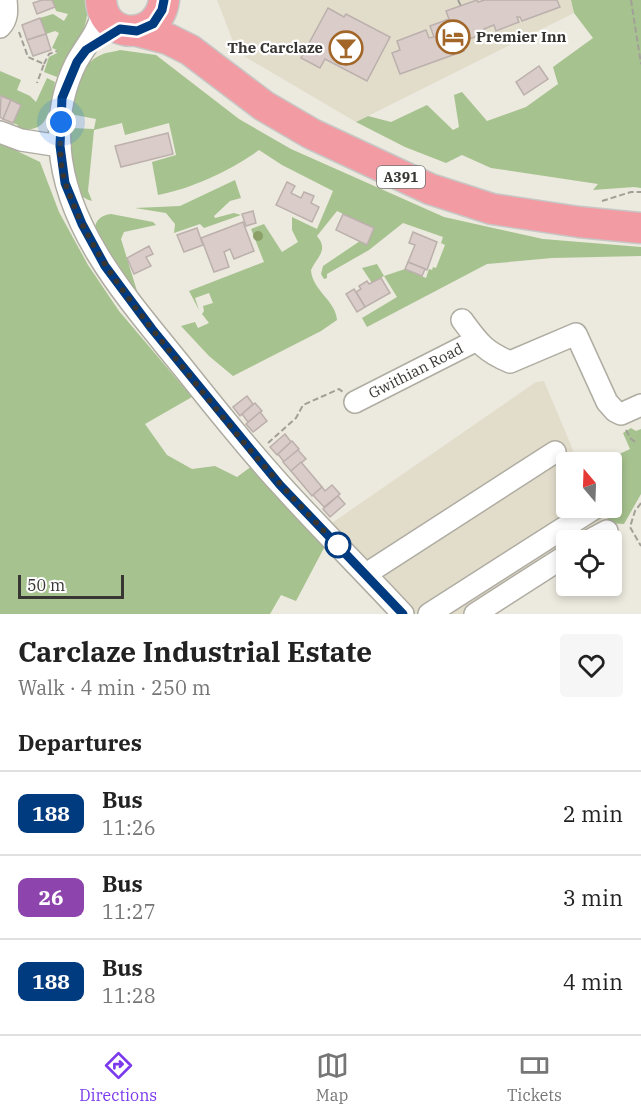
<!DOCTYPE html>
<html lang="en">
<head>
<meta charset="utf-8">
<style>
  :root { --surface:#fff; --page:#f6f6f6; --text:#222; --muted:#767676; --line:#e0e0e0; --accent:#7c3aed }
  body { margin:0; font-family:"IBM Plex Serif",serif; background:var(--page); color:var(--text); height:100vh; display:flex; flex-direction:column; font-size:22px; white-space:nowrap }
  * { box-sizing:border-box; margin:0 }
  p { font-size:20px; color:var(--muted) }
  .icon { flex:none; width:33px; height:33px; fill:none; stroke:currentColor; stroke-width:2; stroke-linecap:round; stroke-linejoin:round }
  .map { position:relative; height:614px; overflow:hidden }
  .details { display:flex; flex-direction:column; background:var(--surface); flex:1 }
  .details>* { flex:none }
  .badge { padding:0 12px; border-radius:9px; font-size:21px; line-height:39px }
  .needle { width:39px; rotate:341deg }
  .controls { position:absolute; left:556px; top:452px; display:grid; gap:12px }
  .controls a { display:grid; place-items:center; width:66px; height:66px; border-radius:6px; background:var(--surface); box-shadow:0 3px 9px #0003; font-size:30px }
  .scale { position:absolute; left:18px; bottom:15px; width:106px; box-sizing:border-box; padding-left:6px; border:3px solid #373632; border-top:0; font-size:16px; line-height:21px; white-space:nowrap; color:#373632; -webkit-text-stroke:4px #fff; paint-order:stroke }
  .you { position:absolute; width:30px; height:30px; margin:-15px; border:4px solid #fff; border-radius:50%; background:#1a73e8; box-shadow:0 0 0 9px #1a73e833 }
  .map>.badge { position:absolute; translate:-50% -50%; box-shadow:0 0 0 3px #fff }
  h2 { padding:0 18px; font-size:22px; line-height:54px }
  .round { display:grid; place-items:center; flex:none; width:63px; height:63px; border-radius:6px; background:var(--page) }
  .summary { display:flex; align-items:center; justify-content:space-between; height:102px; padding:0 18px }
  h1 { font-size:28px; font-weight:700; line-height:45px }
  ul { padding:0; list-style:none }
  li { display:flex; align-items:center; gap:18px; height:84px; padding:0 18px; border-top:2px solid var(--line) }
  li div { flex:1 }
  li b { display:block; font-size:22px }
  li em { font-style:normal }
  li .badge { min-width:66px; font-weight:700; text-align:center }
  .dock { display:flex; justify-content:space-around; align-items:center; height:84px; border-top:2px solid var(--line); background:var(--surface); font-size:16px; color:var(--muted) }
  .dock a { display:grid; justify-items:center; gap:3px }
  .dock .active { color:var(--accent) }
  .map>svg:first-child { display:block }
  .built { fill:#e2ddcb }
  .green { fill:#a6c28e }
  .building { fill:#d9ccc9; stroke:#bcb0ad; stroke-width:1.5 }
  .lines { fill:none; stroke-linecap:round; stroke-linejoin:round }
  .minor-casing { stroke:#afaca2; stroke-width:24 }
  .highway-casing { stroke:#c7c7c6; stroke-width:33 }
  .path { stroke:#a19f97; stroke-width:2; stroke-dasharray:6 3; stroke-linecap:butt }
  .minor { stroke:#fff; stroke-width:21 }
  .highway { stroke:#f39ba2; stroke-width:30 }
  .tree { fill:#8ca068 }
  .line-casing { stroke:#fff; stroke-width:14 }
  .line { stroke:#003b80; stroke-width:9 }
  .walk { stroke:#373632; stroke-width:6; stroke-dasharray:0 10.8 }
  .stop-dot { fill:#fff; stroke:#003b80; stroke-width:3 }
  .labels { text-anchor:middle; stroke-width:4.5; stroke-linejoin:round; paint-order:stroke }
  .shield { fill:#fff; stroke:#737270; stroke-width:1.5 }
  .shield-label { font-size:14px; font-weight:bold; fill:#373632 }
  .poi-label { font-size:15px; font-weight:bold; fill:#373632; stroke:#fff; text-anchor:start }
  .street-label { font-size:15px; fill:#373632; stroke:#fff }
</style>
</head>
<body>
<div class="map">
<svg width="641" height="614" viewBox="0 0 641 614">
  <rect width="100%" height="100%" fill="#ece9de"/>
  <g class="built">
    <polygon points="217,0 571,0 574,13 356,122 237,52"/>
    <polygon points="544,381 578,462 567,462 567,507 597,507 605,525 581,540 567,540 567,549 462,614 412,614 329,525 536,382"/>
  </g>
  <g class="green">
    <path d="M52 0H86C93 28 69 53 57 77L44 72 49 57 57 53V50L52 48 59 33 55 31 46 34 40 18 53 14 64 21 68 14 56 11Z"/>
    <polygon points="571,0 641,0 641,188 634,187 593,190 598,184 491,168 462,155 446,163 405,147 356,122 368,116 391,122 427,105 453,130 459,127 454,95 462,92 487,121 526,107 558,84 553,67 593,38 574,13"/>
    <path d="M120 50 156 55 239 119 291 149 444 217 543 239 641 247V256L552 258 487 264 367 327 362 318 397 297 384 276 372 283 362 268 377 264 384 276 405 269 426 278 429 269 432 270 433 267 436 268 445 245 441 243 443 237 403 223 369 250 327 274V278L324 279 321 274 323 266 360 241 367 244 374 229 337 211 317 236C329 250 317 257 311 270 312 290 336 301 337 320L321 331 233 376 209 356 181 326 195 322 198 328 209 323 202 314 204 311 203 306 213 303 209 293 195 298 199 310 189 291 264 262 251 229 264 224 282 252 298 242 292 230V217L317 229 333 191 282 165 259 150C232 170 190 189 158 195L152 162 176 155 169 123 125 135 122 123 94 130 88 191 92 201C89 200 86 199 83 197 71 187 68 143 71 128L94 129 96 119 70 114C73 94 80 63 101 55 106 52 114 52 120 50Z"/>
    <path d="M0 71 21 80 17 90 30 96 36 102 47 78 55 82C50 105 51 136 18 128V125L13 123 21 105 0 96Z"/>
    <polygon points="0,143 40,162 59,212 88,265 119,311 192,397 145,424 167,455 192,469 215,466 237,477 252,466 325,546 296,601 281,595 270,614 0,614"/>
    <polygon points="235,180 241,198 230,201 214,216 215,218 234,213 241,215 204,228 200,224 174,233 175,224 166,213 135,208 180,206"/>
    <path d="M111 214 153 222 156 225 124 232 121 239 137 291 117 271 95 229C95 220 102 215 111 214Z"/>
    <polygon points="631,428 636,431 641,429 641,494 624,524 609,523 603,507 612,507 612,462 610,462 611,458 630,449 623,433"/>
  </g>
  <g class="building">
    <polygon points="42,0 52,0 55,7 37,14 33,3"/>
    <polygon points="477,0 478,2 485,0 557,0 560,7 522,21 520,17 517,17 519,22 496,31 494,25 484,29 486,33 461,42 464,51 400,74 392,53 400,50 397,41 426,30 429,38 434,37 430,26 449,19 446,11"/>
    <polygon points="328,8 344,17 346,14 390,37 367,81 325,59 320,68 301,58"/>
    <polygon points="40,18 46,34 27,40 22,25"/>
    <polygon points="46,34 51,50 33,56 27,40"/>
    <polygon points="539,66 548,79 524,95 516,82"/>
    <polygon points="1,96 11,100 3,119 0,117"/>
    <polygon points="11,100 21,105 13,123 3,119"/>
    <polygon points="168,133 173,154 121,167 115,146"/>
    <polygon points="287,182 295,186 291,193 301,198 304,192 314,196 311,203 319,207 312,222 276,205"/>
    <polygon points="253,211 256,223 246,226 242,214"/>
    <polygon points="343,214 374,228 367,245 336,230"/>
    <polygon points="243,222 254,251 234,259 230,249 224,252 229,267 214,272 201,238"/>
    <polygon points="197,228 203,245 184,252 177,235"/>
    <polygon points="413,232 437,242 427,270 408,262 415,245 409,243"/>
    <polygon points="149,246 153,254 146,257 151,266 134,274 127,258"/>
    <polygon points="408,262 425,269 422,276 405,269"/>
    <polygon points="381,278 390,293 365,307 356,292 361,289 359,286 367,281 369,284"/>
    <polygon points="354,289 365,307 357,312 346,294"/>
    <polygon points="247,396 253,404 240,416 233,407"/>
    <polygon points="255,403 262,411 248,422 242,414"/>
    <polygon points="260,412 267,421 253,432 246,424"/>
    <polygon points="285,434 291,442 277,455 270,447"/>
    <polygon points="292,441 299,449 284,462 278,454"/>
    <polygon points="298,450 306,459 291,471 283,462"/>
    <polygon points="301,462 322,487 312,496 291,471"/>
    <polygon points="332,485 340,494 324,507 313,495 322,487 325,491"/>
    <polygon points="338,496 345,504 330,517 323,509"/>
  </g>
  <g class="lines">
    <g class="minor-casing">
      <g id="minor">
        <path d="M103 11C97 35 87 43 76 63 63 89 58 118 60 147 66 233 133 305 185 370 216 409 247 448 281 485 321 529 363 571 403 614"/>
        <path d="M0 27C8 19 7 10 6 0"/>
        <polyline points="0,132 21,140 60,146"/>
        <path d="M462 320C479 343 484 351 510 362L576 334 607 402 615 411 621 414 641 405"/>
        <polyline points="355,402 477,340"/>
        <polyline points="590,540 607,531"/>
        <polyline points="366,574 555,452"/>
        <polyline points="429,614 595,508"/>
        <polyline points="475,614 567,555"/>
      </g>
    </g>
    <g class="highway-casing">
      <g id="highway">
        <path d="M101 0C103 41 159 41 164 0"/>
        <polyline points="137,31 168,39 190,50 264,106 312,134 430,189 492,209 579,222 641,228"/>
      </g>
    </g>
    <g class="path">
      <polyline points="458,0 461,6"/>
      <polyline points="631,0 641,64"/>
      <polyline points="19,32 28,57 44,64 37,83"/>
      <polyline points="44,64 49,54 57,51"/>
      <polyline points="602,201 631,192 641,192"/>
      <polyline points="626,430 631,439 637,443"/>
      <polyline points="268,443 296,418 303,405 339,389 343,392"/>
      <polyline points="641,503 635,511 630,527 641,546"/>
    </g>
    <use href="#minor" class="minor"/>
    <use href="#highway" class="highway"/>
  </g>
  <circle class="tree" cx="258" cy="236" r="5"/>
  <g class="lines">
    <g class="line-casing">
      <polyline id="line" points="164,0 162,10 153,24 137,31 120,29 86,50 77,62 62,98 60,146 65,183 82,224 105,266 152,329 280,485 403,614"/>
    </g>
    <use href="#line" class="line"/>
    <path class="walk" d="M61 122C60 142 59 165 66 185 89 253 136 309 180 364 213 405 246 447 282 486 302 508 323 530 344 552L338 545"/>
  </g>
  <defs>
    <g id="hotel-ring" transform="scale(1.725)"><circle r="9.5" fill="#fff" stroke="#a26629" stroke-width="1.5"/><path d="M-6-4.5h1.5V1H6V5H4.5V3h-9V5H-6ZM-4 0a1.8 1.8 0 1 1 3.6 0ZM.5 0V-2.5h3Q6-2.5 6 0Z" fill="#a26629"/></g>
    <g id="bar-ring" transform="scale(1.725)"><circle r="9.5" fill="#fff" stroke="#a26629" stroke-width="1.5"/><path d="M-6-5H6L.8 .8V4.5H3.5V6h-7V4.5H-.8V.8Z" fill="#a26629"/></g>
  </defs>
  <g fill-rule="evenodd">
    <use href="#hotel-ring" x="453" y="37"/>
    <use href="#bar-ring" x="346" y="48"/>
  </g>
  <circle class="stop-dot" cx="338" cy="545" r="12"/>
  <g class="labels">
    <rect class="shield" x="377" y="166" width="48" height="22" rx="4.5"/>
    <g class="shield-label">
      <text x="401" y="182">A391</text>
    </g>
    <g class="poi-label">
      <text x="476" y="42">Premier Inn</text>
      <text x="323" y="53" text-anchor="end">The Carclaze</text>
    </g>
    <g class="street-label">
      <text transform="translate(416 371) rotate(-27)" y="5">Gwithian Road</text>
    </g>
  </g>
</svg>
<div class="controls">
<a><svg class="needle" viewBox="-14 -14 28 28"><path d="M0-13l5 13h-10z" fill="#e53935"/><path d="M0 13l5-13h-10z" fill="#767676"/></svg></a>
<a><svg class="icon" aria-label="locate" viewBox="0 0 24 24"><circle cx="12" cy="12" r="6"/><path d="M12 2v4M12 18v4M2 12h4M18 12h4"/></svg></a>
</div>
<div class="scale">50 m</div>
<div class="you" style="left:61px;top:122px"></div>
</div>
<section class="details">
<div class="summary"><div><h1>Carclaze Industrial Estate</h1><p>Walk · 4 min · 250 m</p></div><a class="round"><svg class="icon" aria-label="heart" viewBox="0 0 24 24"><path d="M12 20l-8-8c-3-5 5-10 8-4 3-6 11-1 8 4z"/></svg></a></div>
<h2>Departures</h2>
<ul>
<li><span class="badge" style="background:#003b80;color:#fff">188</span><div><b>Bus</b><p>11:26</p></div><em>2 min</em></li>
<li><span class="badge" style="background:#8e44ad;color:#fff">26</span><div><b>Bus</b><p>11:27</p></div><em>3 min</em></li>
<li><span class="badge" style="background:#003b80;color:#fff">188</span><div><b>Bus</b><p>11:28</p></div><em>4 min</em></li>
</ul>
</section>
<nav class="dock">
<a class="active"><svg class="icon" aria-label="directions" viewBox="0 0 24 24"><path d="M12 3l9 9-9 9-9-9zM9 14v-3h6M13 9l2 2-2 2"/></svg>Directions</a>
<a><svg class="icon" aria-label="map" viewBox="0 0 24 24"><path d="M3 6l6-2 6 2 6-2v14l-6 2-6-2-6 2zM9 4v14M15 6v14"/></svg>Map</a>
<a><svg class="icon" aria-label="tickets" viewBox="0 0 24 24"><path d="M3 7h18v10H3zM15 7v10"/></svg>Tickets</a>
</nav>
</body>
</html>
